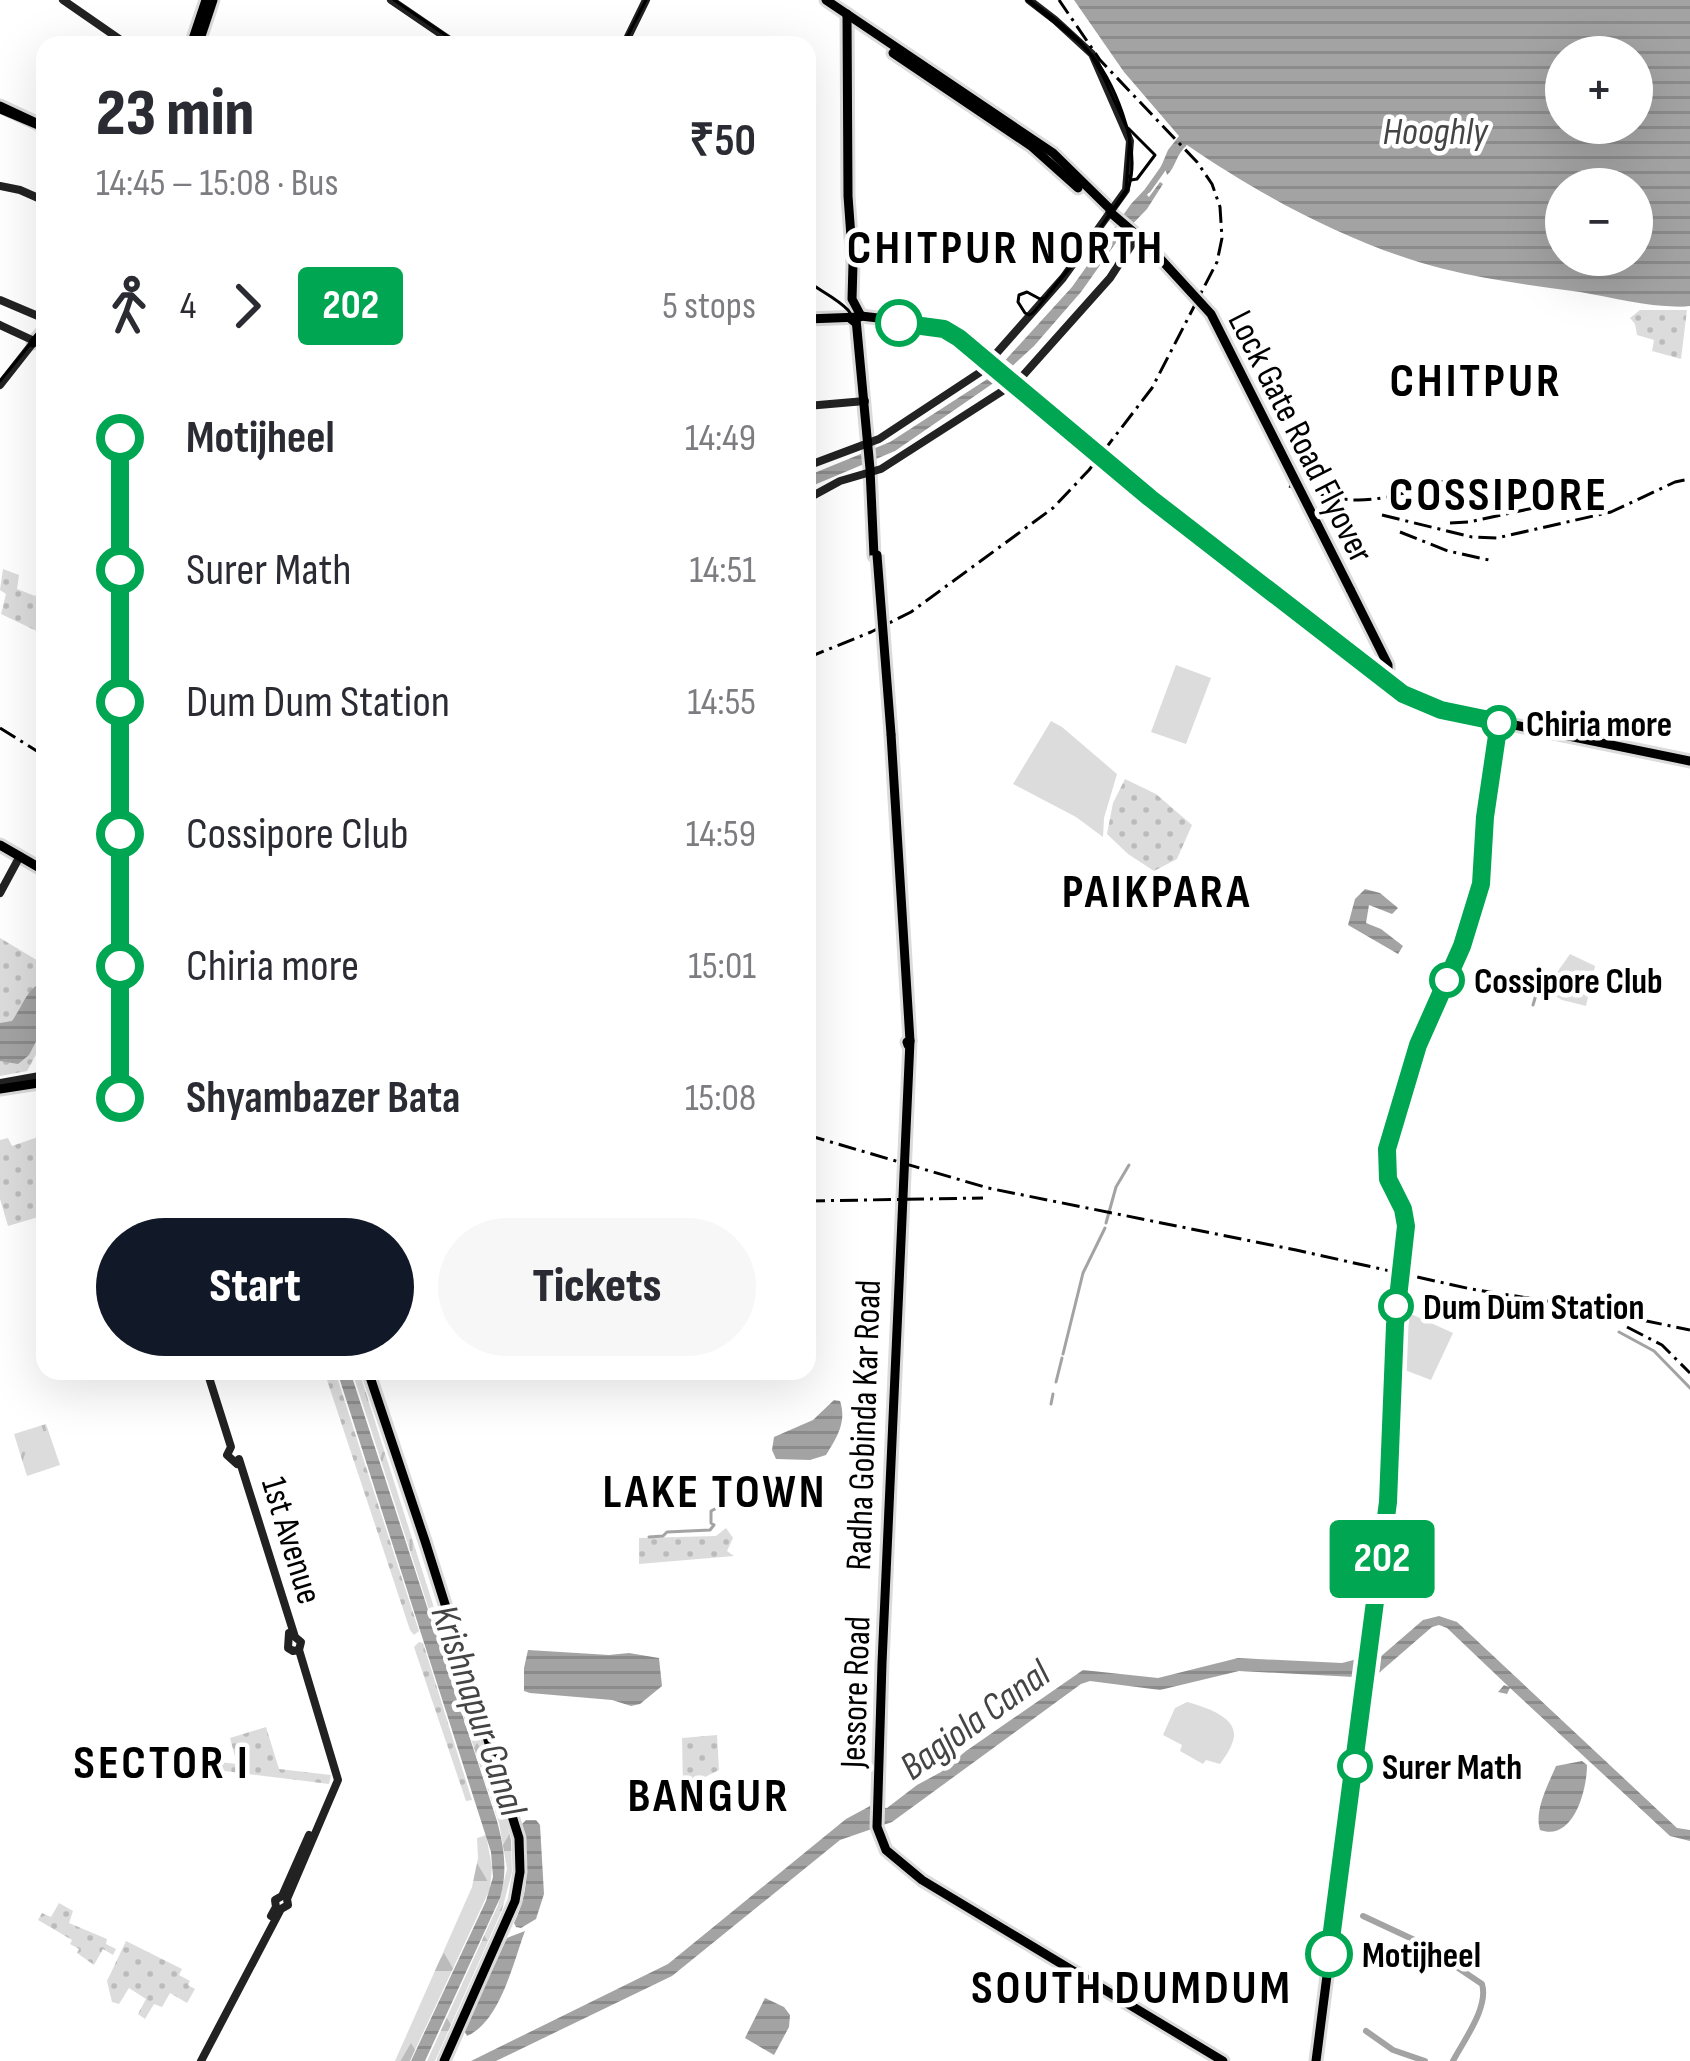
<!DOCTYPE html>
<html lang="en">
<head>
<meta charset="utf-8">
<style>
  :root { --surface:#fff; --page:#f7f7f7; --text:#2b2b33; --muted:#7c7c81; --accent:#111827 }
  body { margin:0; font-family:"Sofia Sans Condensed",sans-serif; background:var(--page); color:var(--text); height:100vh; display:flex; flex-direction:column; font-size:45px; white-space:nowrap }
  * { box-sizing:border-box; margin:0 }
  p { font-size:39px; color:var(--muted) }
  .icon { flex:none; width:66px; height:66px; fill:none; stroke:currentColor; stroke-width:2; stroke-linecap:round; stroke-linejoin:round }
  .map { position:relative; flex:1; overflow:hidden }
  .panel { position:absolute; left:36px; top:36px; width:780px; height:1344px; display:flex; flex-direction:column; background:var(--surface); border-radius:24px; box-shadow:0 12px 48px #0002 }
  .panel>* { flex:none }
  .badge { padding:0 24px; border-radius:9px; font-size:42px; line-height:78px }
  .fabs { position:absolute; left:1545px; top:36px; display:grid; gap:24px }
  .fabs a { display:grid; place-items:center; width:108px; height:108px; border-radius:50%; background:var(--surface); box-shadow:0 12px 48px #0002; font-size:60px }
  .map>.badge { position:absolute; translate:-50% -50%; box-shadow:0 0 0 6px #fff }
  .legs { display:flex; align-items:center; gap:18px; height:132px; padding:0 60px; font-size:39px }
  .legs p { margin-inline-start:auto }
  .overview { display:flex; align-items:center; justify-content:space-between; height:204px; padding:0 60px }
  h1 { font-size:66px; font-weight:800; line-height:90px }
  .primary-button { display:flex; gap:24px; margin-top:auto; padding:24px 60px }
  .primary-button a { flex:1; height:138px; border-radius:72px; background:var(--accent); color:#fff; font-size:48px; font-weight:800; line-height:138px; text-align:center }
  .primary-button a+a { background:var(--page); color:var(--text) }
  ul { padding:0 60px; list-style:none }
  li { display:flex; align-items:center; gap:42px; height:132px; font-size:45px }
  li i { display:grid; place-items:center; width:18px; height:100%; margin:0 15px; background:currentColor }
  li i::after { content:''; width:30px; height:30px; margin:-15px; border:9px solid; border-radius:50%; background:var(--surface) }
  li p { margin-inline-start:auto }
  li:first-child i { background:linear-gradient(#0000 50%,currentColor 0) }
  li:last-child i { background:linear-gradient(currentColor 50%,#0000 0) }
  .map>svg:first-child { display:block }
  .grass { fill:url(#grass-tufts) }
  .forest { fill:url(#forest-firs) }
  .park { fill:url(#park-dots) }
  .garden { fill:#dcdcdc }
  .water { fill:url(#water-rules); fill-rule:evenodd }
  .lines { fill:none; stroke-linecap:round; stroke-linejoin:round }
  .stream { stroke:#a3a3a3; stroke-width:3 }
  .canal { stroke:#a3a3a3; stroke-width:6 }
  .primary-tunnel { stroke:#d9d9d9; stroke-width:9; stroke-dasharray:9 4.5; stroke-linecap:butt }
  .primary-casing { stroke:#dbdbdb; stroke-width:15 }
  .secondary { stroke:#222; stroke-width:8 }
  .primary { stroke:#000; stroke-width:9 }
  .tram { stroke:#000; stroke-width:3 }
  .rail { stroke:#000; stroke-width:3; stroke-dasharray:18 6 3 6; stroke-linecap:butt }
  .primary-bridge-casing { stroke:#dbdbdb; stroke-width:15; stroke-linecap:butt }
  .primary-bridge { stroke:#000; stroke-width:9 }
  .line-1-casing { stroke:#fff; stroke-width:27 }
  .line-1 { stroke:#00a651; stroke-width:18 }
  .stop-1-dot { fill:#fff; stroke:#00a651; stroke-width:6 }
  .labels { text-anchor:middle; stroke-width:9; stroke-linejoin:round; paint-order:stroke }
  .street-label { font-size:36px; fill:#000; stroke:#fff }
  .stop-label { font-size:36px; font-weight:bold; fill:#000; stroke:#fff; text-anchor:start }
  .water-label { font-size:39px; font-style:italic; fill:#444; stroke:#fff }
  .district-label { font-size:48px; font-weight:bold; letter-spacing:3px; fill:#000; stroke:#fff }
</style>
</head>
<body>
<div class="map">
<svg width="1690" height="2061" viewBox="0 0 1690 2061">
  <defs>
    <pattern id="grass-tufts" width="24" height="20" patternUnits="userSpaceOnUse" patternTransform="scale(3)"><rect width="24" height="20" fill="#dcdcdc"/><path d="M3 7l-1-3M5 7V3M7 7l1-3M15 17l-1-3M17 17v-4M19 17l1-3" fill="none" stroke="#bbb"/></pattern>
    <pattern id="forest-firs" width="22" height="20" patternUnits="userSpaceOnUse" patternTransform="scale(3)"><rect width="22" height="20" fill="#dcdcdc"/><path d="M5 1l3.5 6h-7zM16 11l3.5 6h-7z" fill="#bbb"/></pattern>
    <pattern id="park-dots" width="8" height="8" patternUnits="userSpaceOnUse" patternTransform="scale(3)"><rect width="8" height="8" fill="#dcdcdc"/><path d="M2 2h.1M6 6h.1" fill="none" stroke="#bbb" stroke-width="1.8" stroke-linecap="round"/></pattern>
    <pattern id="water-rules" width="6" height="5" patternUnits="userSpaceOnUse" patternTransform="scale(3)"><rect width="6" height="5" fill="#a3a3a3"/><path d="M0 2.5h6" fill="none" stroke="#8b8b8b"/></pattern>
  </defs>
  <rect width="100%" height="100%" fill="#fff"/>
  <g class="grass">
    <polygon points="352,1371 359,1371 437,1617 432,1619"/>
    <polygon points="46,1424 60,1465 27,1476 14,1434"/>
  </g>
  <g class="forest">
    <polygon points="443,1633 503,1807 511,1840 512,1872 502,1910 435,2061 427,2061 498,1905 507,1869 499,1823 437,1637"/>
    <polygon points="486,1835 492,1867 490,1889 410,2061 395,2061 472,1887 478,1858 477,1838"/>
  </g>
  <g class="park">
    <polygon points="1640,310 1687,310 1681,359 1652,351 1654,340 1637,335 1635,324 1630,318"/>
    <polygon points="3,569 19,575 17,589 35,596 41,587 45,590 45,635 1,614 6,594 0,590"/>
    <polygon points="1125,779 1156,794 1192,825 1177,859 1154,871 1128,854 1107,834 1113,803"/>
    <polygon points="0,938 45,965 45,1038 27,1071 0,1076"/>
    <polygon points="38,1137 45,1158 45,1215 8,1226 0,1199 0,1140 8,1138 12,1146"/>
    <polygon points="324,1371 335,1371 419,1631 414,1635 410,1630"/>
    <polygon points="726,1528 733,1538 727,1551 734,1556 639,1564 639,1538 716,1536"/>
    <polygon points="419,1642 423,1643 472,1800 466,1801 414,1647"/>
    <polygon points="266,1727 279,1769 331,1775 329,1784 209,1769 209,1761 237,1764 230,1738"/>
    <polygon points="717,1735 719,1770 683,1788 682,1738"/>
    <polygon points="59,1903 73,1911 69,1923 107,1939 106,1944 116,1949 113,1955 103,1949 94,1965 77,1953 79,1949 70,1944 72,1940 38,1920 42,1913 51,1917"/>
    <polygon points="126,1941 182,1969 179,1975 190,1981 188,1985 195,1989 187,2003 170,1993 162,2007 154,2004 145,2019 138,2014 146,1999 129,1988 119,2004 112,2002 107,1981"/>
  </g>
  <g class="garden">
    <polygon points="1176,665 1211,678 1186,744 1151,732"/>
    <polygon points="1051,721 1062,727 1117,774 1104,818 1103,837 1076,817 1013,784"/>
    <polygon points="1570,954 1595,966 1586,1006 1562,1000 1552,994 1556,974"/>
    <polygon points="1400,1309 1453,1333 1431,1380 1397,1367"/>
    <path d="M1187 1702C1202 1706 1236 1716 1234 1736 1233 1746 1225 1757 1220 1764L1206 1760 1203 1764 1180 1751 1182 1745 1163 1735 1175 1708Z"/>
  </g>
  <g class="water">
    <path d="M1074 0H1690V306C1653 309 1617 298 1580 292 1535 286 1489 280 1444 269 1356 247 1261 196 1187 145 1176 154 1175 169 1167 175L1166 171 1160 169 1168 150 1179 136 1124 72ZM1566 57H1632V123H1566ZM1566 189H1632V255H1566Z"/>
    <polygon points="1160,182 1163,184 1147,209 1120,237 1081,292 1034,346 995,382 895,451 807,488 807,476 890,442 989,378 1072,287 1131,204 1148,186 1151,189 1147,195 1149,197"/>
    <polygon points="1365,889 1380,893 1398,908 1392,914 1369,905 1366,923 1381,929 1403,946 1398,954 1348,925 1355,899"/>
    <path d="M45 981V1024L29 1055 18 1064 0 1061V1023L12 1021C23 1006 27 987 45 981Z"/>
    <path d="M337 1371H350L497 1821C504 1847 508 1871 500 1898L425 2061H411L486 1901 493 1877 491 1852Z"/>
    <path d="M834 1400 840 1401C847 1422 837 1437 826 1455L810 1460 776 1459 772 1450 774 1437 813 1420Z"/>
    <polygon points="1439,1616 1457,1622 1677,1828 1690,1830 1690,1841 1670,1836 1510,1688 1507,1694 1498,1692 1504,1685 1509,1687 1447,1628 1439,1625 1432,1627 1373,1678 1239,1671 1160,1690 1090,1681 1081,1684 892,1822 840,1840 672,1976 496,2061 471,2061 668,1964 846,1819 870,1806 887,1808 917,1785 941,1772 966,1751 1083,1670 1158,1678 1238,1658 1342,1663 1361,1658 1379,1658 1423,1620"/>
    <polygon points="528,1650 609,1655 629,1653 659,1658 662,1686 640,1704 631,1706 612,1700 530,1693 524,1691 524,1668"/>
    <path d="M1582 1761 1587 1765C1587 1791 1573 1842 1540 1830 1534 1810 1548 1785 1556 1766Z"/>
    <path d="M526 1820H536L540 1825 544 1894 536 1919 521 1928 516 1927 514 1923C530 1891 529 1859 521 1825Z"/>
    <path d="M525 1931C513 1963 500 2022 467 2036L464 2030 507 1938Z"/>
    <polygon points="765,1998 784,2007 790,2015 789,2027 774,2055 745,2038"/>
  </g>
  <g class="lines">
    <g class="stream">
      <polyline points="1532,980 1538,988 1533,1005"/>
      <polyline points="1106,1223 1116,1187 1129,1165"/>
      <polyline points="1619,1332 1654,1351 1690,1388"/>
      <polyline points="1063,1354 1083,1273 1105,1228"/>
      <polyline points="1056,1382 1062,1358"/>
      <polyline points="1051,1404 1053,1394"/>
      <polyline points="649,1537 663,1536 667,1532 710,1530 714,1525 711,1523 711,1511 717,1508"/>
    </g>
    <g class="canal">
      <polyline points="1148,190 1165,166"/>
      <path d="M1363 1916 1421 1943 1482 1984C1489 2007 1464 2040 1453 2061"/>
      <polyline points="1366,2031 1393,2050 1425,2061"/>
    </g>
    <polyline class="primary-tunnel" points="1405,1292 1408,1266 1405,1258"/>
    <g class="primary-casing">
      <g id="primary">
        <polyline points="826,0 1053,153 1109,208 1111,213 1145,242"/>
        <polyline points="847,14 848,196 853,264 852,299 861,316"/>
        <polyline points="191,45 206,0"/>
        <polyline points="198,45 213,0"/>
        <polyline points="893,53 1031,146 1078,188"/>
        <polyline points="0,106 45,127"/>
        <polyline points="861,316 945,326 999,364 1026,388"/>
        <polyline points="807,319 860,317"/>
        <polyline points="856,319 870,469 874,556"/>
        <polyline points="33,343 45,329"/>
        <polyline points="1237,565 1388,684 1414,700 1441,710 1690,761"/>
        <polyline points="1350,589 1388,665 1388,684"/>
        <polyline points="891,734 910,1041"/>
        <polyline points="0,845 45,871"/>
        <polyline points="908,1045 907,1042 910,1041 882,1663 877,1827 886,1850 922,1880 1223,2061"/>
        <polyline points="0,1089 45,1082"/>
        <polyline points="1405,1258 1405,1217 1388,1179 1387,1149 1418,1045 1461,947 1481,884 1484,864 1484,826 1500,716"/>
        <polyline points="368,1371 425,1541 519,1838 520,1872 515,1901 444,2061"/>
        <polyline points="1316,2061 1388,1502 1395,1325 1399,1289"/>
      </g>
    </g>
    <g class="secondary">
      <polyline points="63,0 128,45"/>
      <polyline points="391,0 457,45"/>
      <polyline points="624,45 646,0"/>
      <polyline points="0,186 20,190 45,201"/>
      <polyline points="0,300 45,319"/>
      <polyline points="0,325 45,346"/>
      <polyline points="0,385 33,343"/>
      <polyline points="807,406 865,401"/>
      <polyline points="807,466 879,439 979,373 1063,278 1126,190 1130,141 1092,54 1055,20 1029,0"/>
      <polyline points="807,499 840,481 881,469 1018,381 1110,278 1138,235"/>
      <polyline points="0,893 20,856"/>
      <polyline points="0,1083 45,1075"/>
      <polyline points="207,1371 231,1447 227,1455 237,1464"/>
      <polyline points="289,1633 288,1648 293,1651 299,1650"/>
      <polyline points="271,1916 276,1907 275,1900 282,1896 309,1835"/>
      <polyline points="201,2061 281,1909 288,1905 287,1899 338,1780 299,1650 301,1642 295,1637 239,1459"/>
    </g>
    <use href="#primary" class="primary"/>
    <g class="tram">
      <polyline points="394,0 460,45"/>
      <path d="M1027 0 1080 43 1091 55 1103 76 1130 135 1126 190 1095 235 1045 298 1040 299 1027 292 1019 295 1018 302 1025 313 1029 315 1033 313C1059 282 1085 251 1108 217 1115 208 1125 197 1129 186 1141 145 1114 79 1086 48 1070 29 1048 14 1029 0"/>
      <polyline points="623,45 646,0"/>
      <polyline points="0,112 45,131"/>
      <polyline points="1128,128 1155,155 1137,179 1131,180 1129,176"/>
      <path d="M807 281C819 290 838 299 848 310 862 326 867 421 869 446"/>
      <polyline points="807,317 845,318 855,326"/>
      <polyline points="0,381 45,326"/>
      <polyline points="0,848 45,873"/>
    </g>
    <g class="rail">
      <path d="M1289 486C1311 491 1333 499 1355 500 1389 501 1425 486 1457 478"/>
      <polyline points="1382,515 1472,537 1497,538 1611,512 1675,482 1690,479"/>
      <polyline points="1450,523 1469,522 1538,507"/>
      <polyline points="1400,532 1448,551 1489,560"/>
      <polyline points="807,658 871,632 911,612 1053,508 1089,470 1152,388 1217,262 1222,238 1220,207 1212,184 1197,162 1100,60 1059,0"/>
      <polyline points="0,728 45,756"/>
      <polyline points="807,1135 988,1188 1296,1250 1471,1289 1560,1303 1690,1330"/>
      <polyline points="807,1201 983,1198"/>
      <polyline points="1627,1327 1662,1345 1690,1373"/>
    </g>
    <g class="primary-bridge-casing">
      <g id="primary-bridge">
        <polyline points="1145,242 1211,314 1350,589"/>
        <polyline points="1018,386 1150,498 1237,565"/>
        <polyline points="877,555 891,734"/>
      </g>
    </g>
    <use href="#primary-bridge" class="primary-bridge"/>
  </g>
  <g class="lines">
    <g class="line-1-casing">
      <polyline id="line-1" points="899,323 944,329 959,338 1150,498 1403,694 1441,710 1499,722 1485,817 1481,884 1462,946 1418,1045 1387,1149 1388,1179 1403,1209 1406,1226 1395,1325 1388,1502 1329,1954"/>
    </g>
    <use href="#line-1" class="line-1"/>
  </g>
  <g class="stop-1-dot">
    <circle cx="899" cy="323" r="21"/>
    <circle cx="1499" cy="723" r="15"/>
    <circle cx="1447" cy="980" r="15"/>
    <circle cx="1396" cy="1306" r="15"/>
    <circle cx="1355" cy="1766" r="15"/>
    <circle cx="1329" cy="1954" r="21"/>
  </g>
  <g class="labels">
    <g class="street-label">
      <text transform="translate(1302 436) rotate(63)" y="13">Lock Gate Road Flyover</text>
      <text transform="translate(862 1425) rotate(-88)" y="13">Radha Gobinda Kar Road</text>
      <text transform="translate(293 1540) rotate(73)" y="13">1st Avenue</text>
      <text transform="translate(854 1692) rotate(-88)" y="13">Jessore Road</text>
    </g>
    <g class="stop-label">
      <text x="1526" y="736">Chiria more</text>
      <text x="1474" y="993">Cossipore Club</text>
      <text x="1423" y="1319">Dum Dum Station</text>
      <text x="1382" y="1779">Surer Math</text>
      <text x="1362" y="1967">Motijheel</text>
    </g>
    <g class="water-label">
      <text x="1435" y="144">Hooghly</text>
      <text transform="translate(480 1710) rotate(71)" y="14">Krishnapur Canal</text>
      <text transform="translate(974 1719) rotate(-36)" y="14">Bagjola Canal</text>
    </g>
    <g class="district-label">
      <text x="1006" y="263">CHITPUR NORTH</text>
      <text x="1476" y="396">CHITPUR</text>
      <text x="1499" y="510">COSSIPORE</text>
      <text x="1157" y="907">PAIKPARA</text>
      <text x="715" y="1507">LAKE TOWN</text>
      <text x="162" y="1778">SECTOR I</text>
      <text x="709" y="1811">BANGUR</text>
      <text x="1132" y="2003">SOUTH DUMDUM</text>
    </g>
  </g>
</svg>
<div class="fabs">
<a>+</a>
<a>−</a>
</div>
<b class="badge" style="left:1382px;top:1559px;background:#00a651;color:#fff">202</b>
<section class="panel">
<div class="overview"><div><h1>23 min</h1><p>14:45 – 15:08 · Bus</p></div><b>₹50</b></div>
<div class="legs"><svg class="icon" aria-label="walk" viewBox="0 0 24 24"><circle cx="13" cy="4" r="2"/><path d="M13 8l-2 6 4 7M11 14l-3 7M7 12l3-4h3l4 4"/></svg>4<svg class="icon" aria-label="forward" viewBox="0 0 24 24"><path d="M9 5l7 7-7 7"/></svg><b class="badge" style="background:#00a651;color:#fff">202</b><p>5 stops</p></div>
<ul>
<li><i style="color:#00a651"></i><b>Motijheel</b><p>14:49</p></li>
<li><i style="color:#00a651"></i><span>Surer Math</span><p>14:51</p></li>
<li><i style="color:#00a651"></i><span>Dum Dum Station</span><p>14:55</p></li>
<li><i style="color:#00a651"></i><span>Cossipore Club</span><p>14:59</p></li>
<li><i style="color:#00a651"></i><span>Chiria more</span><p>15:01</p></li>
<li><i style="color:#00a651"></i><b>Shyambazer Bata</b><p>15:08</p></li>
</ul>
<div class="primary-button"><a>Start</a><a>Tickets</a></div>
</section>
</div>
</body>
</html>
